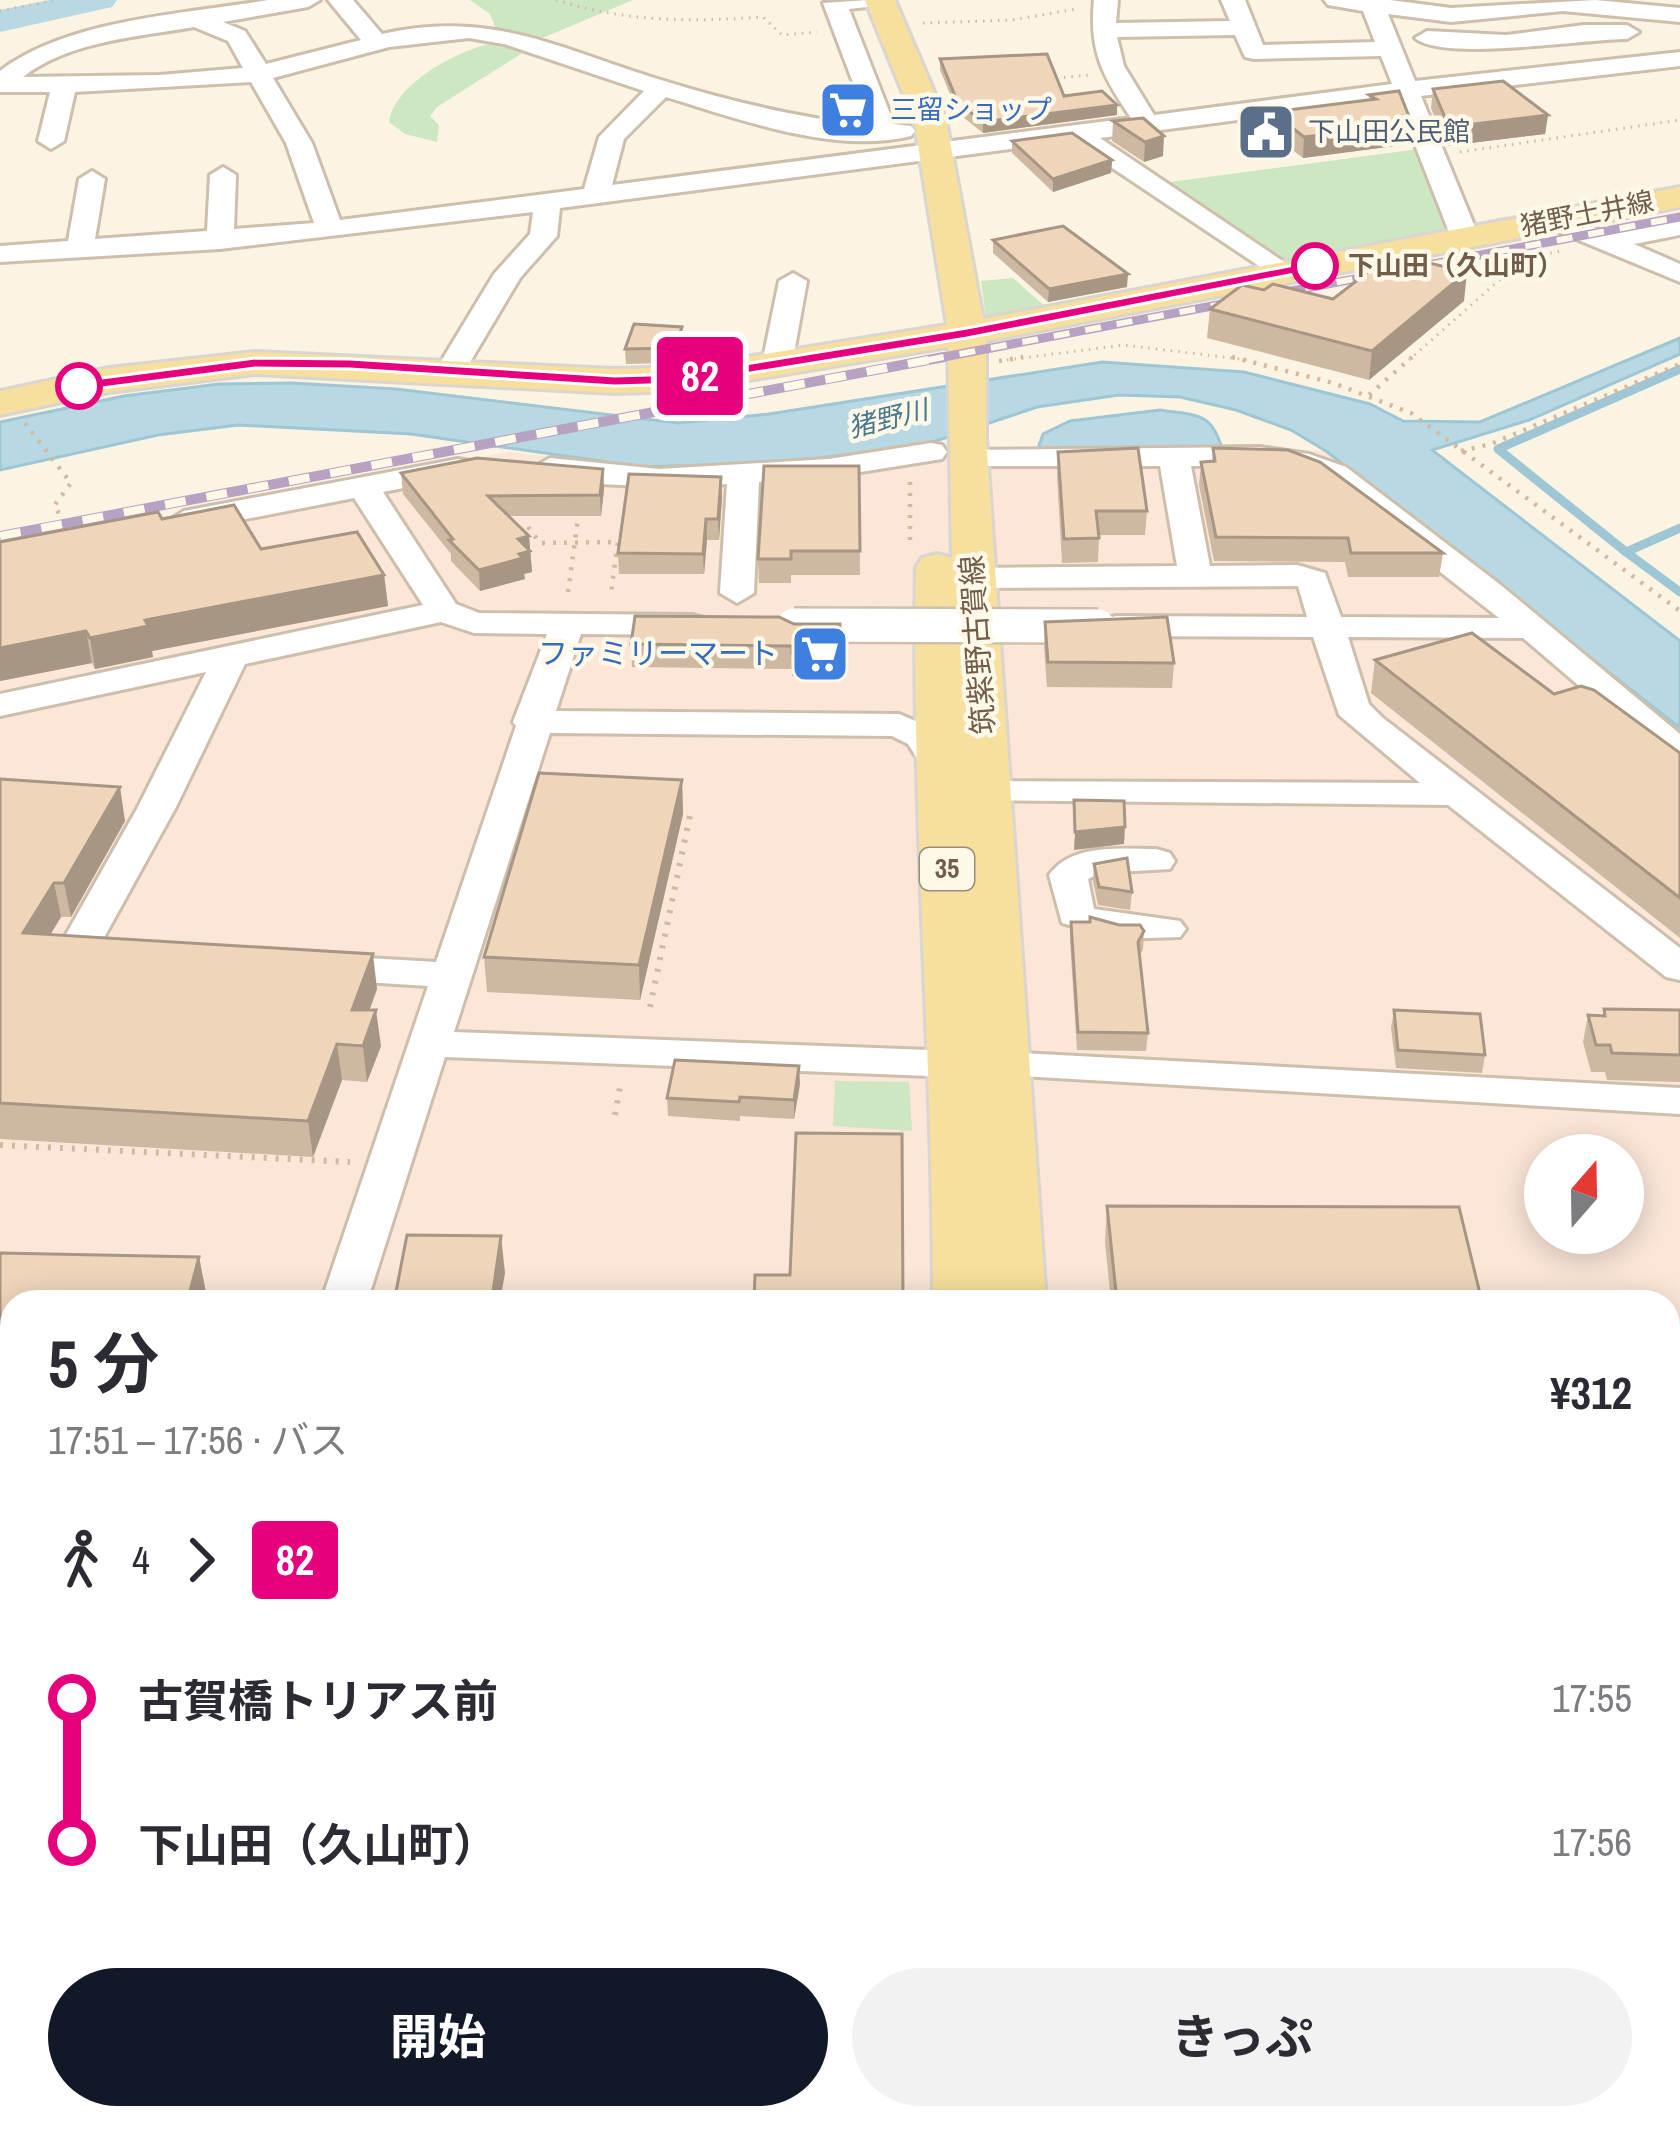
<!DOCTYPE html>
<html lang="ja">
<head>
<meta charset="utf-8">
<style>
  :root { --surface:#fff; --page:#f2f2f3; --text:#2b2b33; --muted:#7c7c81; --accent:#111827 }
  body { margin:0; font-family:"Archivo Narrow","Noto Sans JP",sans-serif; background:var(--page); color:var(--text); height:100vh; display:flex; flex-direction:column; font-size:45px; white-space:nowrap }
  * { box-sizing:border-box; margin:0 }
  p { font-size:39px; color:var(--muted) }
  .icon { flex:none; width:66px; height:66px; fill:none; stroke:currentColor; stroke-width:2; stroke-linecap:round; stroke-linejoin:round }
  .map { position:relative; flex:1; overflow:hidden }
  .side { position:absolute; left:0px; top:1290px; width:1680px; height:840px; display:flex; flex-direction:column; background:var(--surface); border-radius:36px 36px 0 0; box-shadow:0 6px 30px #0003 }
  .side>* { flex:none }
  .badge { padding:0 24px; border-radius:9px; font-size:42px; line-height:78px }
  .needle { width:78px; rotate:20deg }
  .controls { position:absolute; left:1524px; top:1134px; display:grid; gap:24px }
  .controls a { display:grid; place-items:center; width:120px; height:120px; border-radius:50%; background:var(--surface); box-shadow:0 6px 30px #0003; font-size:60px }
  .map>.badge { position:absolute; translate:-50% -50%; box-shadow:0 0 0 6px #fff }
  .legs { display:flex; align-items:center; gap:18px; height:132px; padding:0 48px; font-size:39px }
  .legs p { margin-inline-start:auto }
  .headline { display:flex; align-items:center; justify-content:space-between; height:204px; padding:0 48px }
  h1 { font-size:66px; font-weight:700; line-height:90px }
  .cta { display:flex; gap:24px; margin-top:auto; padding:24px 48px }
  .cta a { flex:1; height:138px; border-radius:72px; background:var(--accent); color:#fff; font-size:48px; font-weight:700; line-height:138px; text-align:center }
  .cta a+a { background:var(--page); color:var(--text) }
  ul { padding:0 48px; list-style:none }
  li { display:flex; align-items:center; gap:42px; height:144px; font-size:45px }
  li i { display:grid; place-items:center; width:18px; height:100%; margin:0 15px; background:currentColor }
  li i::after { content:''; width:30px; height:30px; margin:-15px; border:9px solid; border-radius:50%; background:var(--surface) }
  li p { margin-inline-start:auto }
  li:first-child i { background:linear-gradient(#0000 50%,currentColor 0) }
  li:last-child i { background:linear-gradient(currentColor 50%,#0000 0) }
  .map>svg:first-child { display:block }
  .commercial { fill:#fbe6d7; fill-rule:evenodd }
  .industrial { fill:#eae5dd }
  .green { fill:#cde7c2 }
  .water { fill:#b8d8e3; stroke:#9fc6d4; stroke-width:3 }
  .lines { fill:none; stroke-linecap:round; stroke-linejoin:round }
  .stream-far1 { stroke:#9fc6d4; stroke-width:9 }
  .stream { stroke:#9fc6d4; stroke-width:14 }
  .river { fill:#b8d8e3; fill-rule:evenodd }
  .minor-casing { stroke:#cebfad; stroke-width:6 }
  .major-casing { stroke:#dad5d0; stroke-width:6 }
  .path-far2 { stroke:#d3b99f; stroke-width:3; stroke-dasharray:1.5 6; stroke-linecap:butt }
  .path-far1 { stroke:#d3b99f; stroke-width:4.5; stroke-dasharray:3 8; stroke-linecap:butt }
  .path { stroke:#d3b99f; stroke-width:6; stroke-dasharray:3 9; stroke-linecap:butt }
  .minor { fill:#fff; fill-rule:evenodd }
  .major { fill:#f7e09d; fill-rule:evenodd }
  .rail-far1-casing { stroke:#b8a2c3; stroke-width:9 }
  .rail-casing { stroke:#b8a2c3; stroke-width:10 }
  .rail-far1 { stroke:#fef8e8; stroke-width:6; stroke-dasharray:16; stroke-linecap:butt }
  .rail { stroke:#fef8e8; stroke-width:8; stroke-dasharray:21; stroke-linecap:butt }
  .minor-bridge-casing { stroke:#cebfad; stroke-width:38; stroke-linecap:butt }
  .minor-bridge { stroke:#fff; stroke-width:33 }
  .wall { fill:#ceb8a1 }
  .shaded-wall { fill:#a79683 }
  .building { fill:#efd6bb; stroke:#a79683; stroke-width:3 }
  .line-1 { fill:#e6007e; stroke:#fff; stroke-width:3 }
  .stop-1-dot { fill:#fff; stroke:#e6007e; stroke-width:6 }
  .labels { text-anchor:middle; stroke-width:9; stroke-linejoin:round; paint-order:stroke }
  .far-shop-label { font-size:27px; fill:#366cbe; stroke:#fef8e8; text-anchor:start }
  .far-service-label { font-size:27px; fill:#4e5e75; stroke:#fef8e8; text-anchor:start }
  .far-street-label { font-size:27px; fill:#715d4a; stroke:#fef8e8 }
  .far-stop-label { font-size:27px; font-weight:bold; fill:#715d4a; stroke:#fef8e8; text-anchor:start }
  .far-water-label { font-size:27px; font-style:italic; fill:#48788a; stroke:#fef8e8 }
  .shield { fill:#fef8e8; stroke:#9b8c79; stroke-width:3 }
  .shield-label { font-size:27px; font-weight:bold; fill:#715d4a }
  .street-label { font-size:30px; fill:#715d4a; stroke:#fef8e8 }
  .shop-label { font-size:30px; fill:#366cbe; stroke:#fef8e8; text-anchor:end }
</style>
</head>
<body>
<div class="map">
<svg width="1680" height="2130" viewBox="0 0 1680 2130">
  <rect width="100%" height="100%" fill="#fbf4e3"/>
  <path class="commercial" d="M921 446 1326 451 1680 728V1623L1668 1624V1302H12V2039L0 2044V548L509 452 642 467 776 463ZM1545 1155H1623V1233H1545Z"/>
  <polygon class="industrial" points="270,2118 484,2118 492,2130 245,2130"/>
  <g class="green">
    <polygon points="470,0 633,0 540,39 496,29 490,14"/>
    <path d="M493 43 524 52 437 107 430 116 439 125 437 142 405 134 389 122C394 84 458 50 493 43Z"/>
    <polygon points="1419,149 1452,231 1282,261 1162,183"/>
    <polygon points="1013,278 1048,309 986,320 981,281"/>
    <polygon points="835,1081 909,1082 912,1131 833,1126"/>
    <polygon points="1680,1442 1680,1566 1668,1567 1668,1443"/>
    <polygon points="1668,1629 1680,1629 1680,2130 1136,2130 1135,2118 1668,2118"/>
    <polygon points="12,2039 12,2118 270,2118 245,2130 0,2130 0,2044"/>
    <polygon points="484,2118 656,2118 661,2130 492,2130"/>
  </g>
  <g class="water">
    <polygon points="1680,338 1680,354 1529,420 1432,450 1680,641 1680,728 1326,451 1291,430 1236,410 1180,397 1119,395 1037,407 921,446 776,463 642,467 411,434 238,425 158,435 0,470 0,422 124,396 219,384 292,383 396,389 678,423 769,414 1102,362 1244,372 1370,404 1403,421 1480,422"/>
    <path d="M1160 410C1198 416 1212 411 1223 452L1037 451 1043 434 1070 421Z"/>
    <polygon points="1668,1981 1680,1982 1680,2130 1379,2130 1358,2119 1668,2118"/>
  </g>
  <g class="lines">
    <g class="stream-far1">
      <polyline points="1680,369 1498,449 1626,552 1680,528"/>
      <polyline points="1626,552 1680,592"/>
    </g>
    <g class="stream">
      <polyline points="0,2018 12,2013"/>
      <polyline points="675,2118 679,2130"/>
    </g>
    <polygon class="river" points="50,0 117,0 112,7 0,32 0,10"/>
    <g class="minor-casing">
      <g id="minor">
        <path d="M268 0H320L308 7 223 22 245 31 266 64 361 40 328 0H353L382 34C492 9 559 49 661 80 729 101 797 118 869 125L823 3 869 0 867 7 849 9 894 124 911 126 915 131 911 136C835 155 739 119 666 97L624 139 612 185 1131 118C1102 75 1089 51 1094 0H1118L1116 23 1230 21 1221 0H1245L1263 45 1375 42 1363 11 1328 5 1324 0H1390L1451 8 1595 0 1680 8V22L1563 11 1451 22 1388 14 1415 81 1680 52V66L1421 96 1479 237 1465 245 1451 237 1397 99 1100 138 1290 266 1294 272 1290 278 1280 280 1072 141 560 208 557 236 520 278 460 379 449 382 434 373 494 274 530 234 533 212 220 249 0 262V246L68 241 79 179 92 171 105 179 95 239 207 231 210 175 223 167 236 175 234 229 314 223 286 143 251 82 75 92 64 141 51 149 38 141 50 92H0V71C68 19 186 14 268 0ZM194 27 228 41 243 68 159 75 23 77C69 41 137 37 194 27ZM1235 35 1245 57 1254 59 1381 56 1392 84 1154 115 1124 66 1117 37ZM469 38 504 44 644 91 599 137 584 189 340 220 312 143 273 78 389 47Z"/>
        <path d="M1584 25H1627L1639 32 1627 39C1584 39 1443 62 1415 38L1427 31 1506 35Z"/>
        <polygon points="1557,213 1607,233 1680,219 1680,235 1634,244 1680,264 1680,282 1547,227 1543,221 1547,215"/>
        <polygon points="793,273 807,281 792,364 777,373 762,364 779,281"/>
        <path d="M931 443 942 445 947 452 942 459 829 477 759 482 754 593 737 603 720 593 727 484C691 486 556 491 534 467L550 458 659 469 829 459Z"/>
        <path d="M1260 447 1309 454 1346 467 1502 586 1680 734V764L1667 761 1523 638 1348 637 1369 704 1383 718 1680 948V980L1666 977 1448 805 974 800 968 792 974 784 987 781 1420 783 1339 715 1313 637 1116 636 1104 633 1099 626 1104 619 1116 616 1307 617 1298 586 973 588 956 578 973 568 1177 566 1160 466H967L951 457 956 450ZM1260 465 1302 471 1324 481 1499 618 1341 617 1325 573 1297 565 1210 566 1191 466Z"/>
        <polygon points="458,459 469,461 474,468 469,475 383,492 456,604 479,613 692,615 704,618 709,625 704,632 692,635 581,634 556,711 899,714 934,729 959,767 954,775 928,775 908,744 892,736 550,733 454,1032 956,1051 971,1055 977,1064 971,1073 956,1077 445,1057 367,1302 321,1302 428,986 316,979 302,976 296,967 302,958 316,955 436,962 516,726 513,722 547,634 474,633 441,622 245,664 176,807 101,943 124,947 130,956 124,965 110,968 61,962 55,954 138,807 206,672 0,716 0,694 423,605 354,498 184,531 168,521 184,511"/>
        <path d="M1156 849 1170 853 1175 861 1170 869 1100 873 1088 879 1094 909 1180 921 1186 929 1180 937 1119 939 1062 923 1049 875C1072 843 1121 849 1156 849Z"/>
        <polygon points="1002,1052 1680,1088 1680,1114 987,1074 981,1065 987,1056"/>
        <rect x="0" y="1453" width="12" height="36"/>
        <polygon points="1680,1576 1680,1614 1668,1615 1668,1577"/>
        <polygon points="12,1924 12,2012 0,2016 0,1928"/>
      </g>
    </g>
    <g class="major-casing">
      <g id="major">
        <path d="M865 0H895L946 120 983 319 1680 187V207L986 341V438L1046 1302H933C933 1057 911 812 916 567L922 558 937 554 952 558 948 347 683 391 615 393 255 374 109 392 0 415V391L109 368 255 352 615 369 683 367 947 325 914 120Z"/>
        <polygon points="963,2118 1110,2118 1112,2130 964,2130"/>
      </g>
    </g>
    <g class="path-far2">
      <path d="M556 0C624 22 692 22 763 17L782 35 817 32"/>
      <polyline points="0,11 56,0"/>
      <polyline points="923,23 1011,20 1077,9"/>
      <polyline points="1049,79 1089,75"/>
      <polyline points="1460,152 1680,120"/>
      <polyline points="1461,272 1519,261"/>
      <polyline points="1007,360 1124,345 1248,360"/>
      <polyline points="1409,360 1522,260 1560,251"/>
    </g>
    <g class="path-far1">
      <polyline points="1232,357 1333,383 1411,413 1680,611"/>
      <polyline points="999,361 1023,357"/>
      <polyline points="1369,395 1412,357"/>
      <polyline points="25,423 71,483 54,506 72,533"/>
      <polyline points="1461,451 1491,444 1680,364"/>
      <polyline points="910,482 910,547"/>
      <polyline points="528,527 540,543 618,542 611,592"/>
      <polyline points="568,592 578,518"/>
    </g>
    <g class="path">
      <polyline points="650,1007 690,815"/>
      <polyline points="615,1115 621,1081"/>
      <polyline points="0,1145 350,1162"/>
      <polyline points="1668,1340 1680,1340"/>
    </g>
    <use href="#minor" class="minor"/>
    <use href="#major" class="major"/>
    <g class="rail-far1-casing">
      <polyline id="rail-far1" points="928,360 1680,217"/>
    </g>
    <g class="rail-casing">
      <polyline id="rail" points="0,536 944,357"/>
    </g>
    <use href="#rail-far1" class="rail-far1"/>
    <use href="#rail" class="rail"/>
    <g class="minor-bridge-casing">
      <polyline id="minor-bridge" points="794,625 1098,626"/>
    </g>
    <use href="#minor-bridge" class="minor-bridge"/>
  </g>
  <g class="wall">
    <polygon points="940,59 1064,96 1117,105 1117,115 983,133 958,113 940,70"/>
    <polygon points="1433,89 1548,115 1545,134 1446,146 1431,108"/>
    <polygon points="1399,91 1410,144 1303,158 1270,133 1272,112 1369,100 1369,95"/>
    <polygon points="1143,118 1163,156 1144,162 1112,141 1113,121"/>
    <polygon points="1012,141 1112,160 1111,173 1053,192 1012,153"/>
    <polygon points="993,240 1127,287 1048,302 993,253"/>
    <polygon points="1264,290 1333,299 1464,301 1369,380 1207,338 1210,309"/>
    <polygon points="683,342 675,363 626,364 625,349"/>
    <polygon points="1213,448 1443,553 1439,577 1348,577 1345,562 1214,561 1199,485 1201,462 1212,461"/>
    <polygon points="1058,452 1147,511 1145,535 1099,535 1098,562 1062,563 1057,475"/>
    <polygon points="859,466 860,575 791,575 791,583 759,583 758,559"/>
    <polygon points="603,469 604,489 601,516 509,516 529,536 532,572 524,574 525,579 480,591 451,561 451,554 403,494 401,473"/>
    <polygon points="722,497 719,540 707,540 704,574 619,574 618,553"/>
    <polygon points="162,519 261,549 384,575 388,606 152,651 153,657 95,669 92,663 0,681"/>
    <polygon points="1045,622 1174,663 1172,688 1047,687 1044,647"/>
    <polygon points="794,624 840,624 840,676 792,676 792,669 632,667 631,644"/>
    <polygon points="1375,660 1554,694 1680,753 1680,938 1371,693"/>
    <polygon points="0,779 125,821 71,917 61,917 50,935 377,989 369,1010 381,1046 367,1082 342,1080 313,1157 0,1139"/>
    <polygon points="682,780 683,814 640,1000 487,992 484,957"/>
    <polygon points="1094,864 1132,892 1130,910 1098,905 1093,881"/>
    <polygon points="1071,922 1144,931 1143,949 1140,955 1148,1033 1146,1051 1077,1050 1070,940"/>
    <polygon points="1604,1009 1680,1010 1680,1082 1607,1080 1605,1072 1591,1072 1583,1042 1588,1015 1603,1016"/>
    <polygon points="1394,1010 1485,1055 1482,1073 1396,1068 1391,1028"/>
    <polygon points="800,1084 794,1119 740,1116 740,1121 668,1116 667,1098"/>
    <polygon points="1107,1206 1482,1302 1111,1302 1105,1242"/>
    <polygon points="0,1253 199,1257 206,1293 12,1302 12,1435 0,1435"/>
  </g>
  <g class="shaded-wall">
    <polygon points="1117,105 1117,115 983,133 983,122"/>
    <polygon points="1548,115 1545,134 1446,146 1449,127"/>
    <polygon points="1412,124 1410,144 1303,158 1304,137"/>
    <polygon points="1164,136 1163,156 1144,162 1145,142"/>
    <polygon points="1112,160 1111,173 1053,192 1053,179"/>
    <polygon points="1467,272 1464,301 1369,380 1372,351"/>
    <polygon points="1128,274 1127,287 1048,302 1049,289"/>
    <polygon points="682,327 683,342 675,363 675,348"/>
    <polygon points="603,469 604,489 601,516 600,495"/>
    <polygon points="721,477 722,497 719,540 718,519"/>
    <polygon points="706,519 707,540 704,574 703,554"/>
    <polygon points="529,536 532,572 524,574 525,579 480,591 479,570 518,539"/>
    <polygon points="384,575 388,606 152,651 153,657 95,669 90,638 145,620"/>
    <polygon points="86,631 92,663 0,681 0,648"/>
    <polygon points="682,780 683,814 640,1000 639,965"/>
    <polygon points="120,787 125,821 71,917 64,883"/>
    <polygon points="1125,827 1124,844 1074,850 1075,832"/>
    <polygon points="54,883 61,917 30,968 23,933"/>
    <polygon points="373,954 377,989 357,1045 352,1010"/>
    <polygon points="376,1010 381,1046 367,1082 363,1046"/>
    <polygon points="337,1044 342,1080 313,1157 308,1121"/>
    <polygon points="799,1066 800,1084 794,1119 794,1100"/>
    <polygon points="501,1236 505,1273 500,1302 492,1302"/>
    <polygon points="199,1257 206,1293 203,1302 187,1302"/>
    <polygon points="12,1575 12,1645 0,1688 0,1617"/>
  </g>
  <g class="building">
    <polygon points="1047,54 1064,96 1102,91 1117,105 983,122 958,103 940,59"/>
    <polygon points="1503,81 1548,115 1449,127 1433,89"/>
    <polygon points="1399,91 1412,124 1304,137 1272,112 1376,99 1369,95"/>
    <polygon points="1143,118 1164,136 1145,142 1113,121"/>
    <polygon points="1072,133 1112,160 1053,179 1012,141"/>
    <polygon points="1063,226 1128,274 1049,289 993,240"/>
    <polygon points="1408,258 1467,272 1372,351 1210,309 1242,285 1264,290 1273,284 1333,299 1373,268 1390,272"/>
    <polygon points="634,324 682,327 675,348 625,349"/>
    <polygon points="1138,448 1147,511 1096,511 1099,538 1064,539 1058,452"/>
    <polygon points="1213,448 1288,450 1320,462 1443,553 1351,553 1348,538 1216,537 1201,462 1215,461"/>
    <polygon points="477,458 603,469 600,495 488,496 529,536 518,539 530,551 519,554 523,558 479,570 449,540 453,539 401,473"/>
    <polygon points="764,466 859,466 860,551 791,551 791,559 758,559"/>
    <polygon points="629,474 721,477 718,519 706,519 703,554 618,553"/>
    <polygon points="234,505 261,549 357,532 384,575 145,620 148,626 90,638 86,631 0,648 0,542 158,512 162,519"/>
    <polygon points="635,616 779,617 794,624 840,624 840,653 792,653 792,646 631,644"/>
    <polygon points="1167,617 1174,663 1048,662 1045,622"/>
    <polygon points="1472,633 1554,694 1581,686 1594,690 1680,753 1680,898 1375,660"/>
    <polygon points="539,773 682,780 639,965 484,957"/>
    <polygon points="0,779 120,787 64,883 54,883 23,933 373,954 352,1010 376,1010 363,1046 337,1044 308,1121 0,1103"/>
    <polygon points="1074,800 1124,801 1125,827 1075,832"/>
    <polygon points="1127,858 1132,892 1099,887 1094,864"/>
    <polygon points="1090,917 1119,925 1140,925 1144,931 1138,942 1148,1033 1078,1032 1071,922 1090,922"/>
    <polygon points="1604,1009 1680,1010 1680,1055 1612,1053 1610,1045 1596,1045 1588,1015 1605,1016"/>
    <polygon points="1394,1010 1480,1014 1485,1055 1398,1050"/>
    <polygon points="675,1060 799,1066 794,1100 740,1097 739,1102 667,1098"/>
    <polygon points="796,1133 902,1134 903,1302 394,1302 407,1235 501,1236 492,1298 754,1301 755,1275 790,1275"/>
    <polygon points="1107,1206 1459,1207 1482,1302 1117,1302"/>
    <polygon points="0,1253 199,1257 187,1302 12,1302 12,1398 0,1398"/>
    <polygon points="0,1488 12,1488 12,1575 0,1617"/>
  </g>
  <polygon class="line-1" points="1315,261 1323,266 1320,269 967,338 683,384 615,386 350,369 255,368 79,391 70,386 79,381 255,358 350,359 615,376 683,374 967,328"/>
  <defs>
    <g id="supermarket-square" transform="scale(3)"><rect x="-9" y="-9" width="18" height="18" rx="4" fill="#3f7fe0" stroke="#fef8e8"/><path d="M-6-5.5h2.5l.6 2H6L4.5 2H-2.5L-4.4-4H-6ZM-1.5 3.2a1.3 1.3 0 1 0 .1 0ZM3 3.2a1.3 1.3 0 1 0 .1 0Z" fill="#fff"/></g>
    <g id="civic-square" transform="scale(3)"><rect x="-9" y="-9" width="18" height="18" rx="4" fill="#5c6f8a" stroke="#fef8e8"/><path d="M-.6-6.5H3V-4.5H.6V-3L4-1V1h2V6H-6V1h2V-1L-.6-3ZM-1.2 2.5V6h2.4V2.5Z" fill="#fff"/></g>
  </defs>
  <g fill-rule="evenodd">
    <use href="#supermarket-square" x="848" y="110"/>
    <use href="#civic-square" x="1266" y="132"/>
    <use href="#supermarket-square" x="820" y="654"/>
  </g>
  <g class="stop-1-dot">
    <circle cx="1315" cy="266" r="21"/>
    <circle cx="79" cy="386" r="21"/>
  </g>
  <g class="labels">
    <g class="far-shop-label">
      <text x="890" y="119">三留ショップ</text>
    </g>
    <g class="far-service-label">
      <text x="1308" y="141">下山田公民館</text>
    </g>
    <g class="far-street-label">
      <text transform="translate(1587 214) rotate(-11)" y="9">猪野土井線</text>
    </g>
    <g class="far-stop-label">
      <text x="1348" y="275">下山田（久山町）</text>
    </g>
    <g class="far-water-label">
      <text transform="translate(888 419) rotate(-14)" y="9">猪野川</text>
    </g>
    <rect class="shield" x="920" y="848" width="54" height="42" rx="9"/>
    <g class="shield-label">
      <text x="947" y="878">35</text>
    </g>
    <g class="street-label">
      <text transform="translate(978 645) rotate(-94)" y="10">筑紫野古賀線</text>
    </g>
    <g class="shop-label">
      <text x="778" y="664">ファミリーマート</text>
    </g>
  </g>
</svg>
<div class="controls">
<a><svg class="needle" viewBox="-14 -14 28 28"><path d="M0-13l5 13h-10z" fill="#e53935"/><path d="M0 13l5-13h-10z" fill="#7c7c81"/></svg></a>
</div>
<b class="badge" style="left:700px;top:376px;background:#e6007e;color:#fff">82</b>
<section class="side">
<div class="headline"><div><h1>5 分</h1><p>17:51 – 17:56 · バス</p></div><b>¥312</b></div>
<div class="legs"><svg class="icon" aria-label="walk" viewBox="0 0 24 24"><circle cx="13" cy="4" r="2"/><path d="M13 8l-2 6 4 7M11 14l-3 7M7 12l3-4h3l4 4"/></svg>4<svg class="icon" aria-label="forward" viewBox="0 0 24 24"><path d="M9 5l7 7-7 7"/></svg><b class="badge" style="background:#e6007e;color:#fff">82</b></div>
<ul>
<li><i style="color:#e6007e"></i><b>古賀橋トリアス前</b><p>17:55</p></li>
<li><i style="color:#e6007e"></i><b>下山田（久山町）</b><p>17:56</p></li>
</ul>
<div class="cta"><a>開始</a><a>きっぷ</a></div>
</section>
</div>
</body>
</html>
